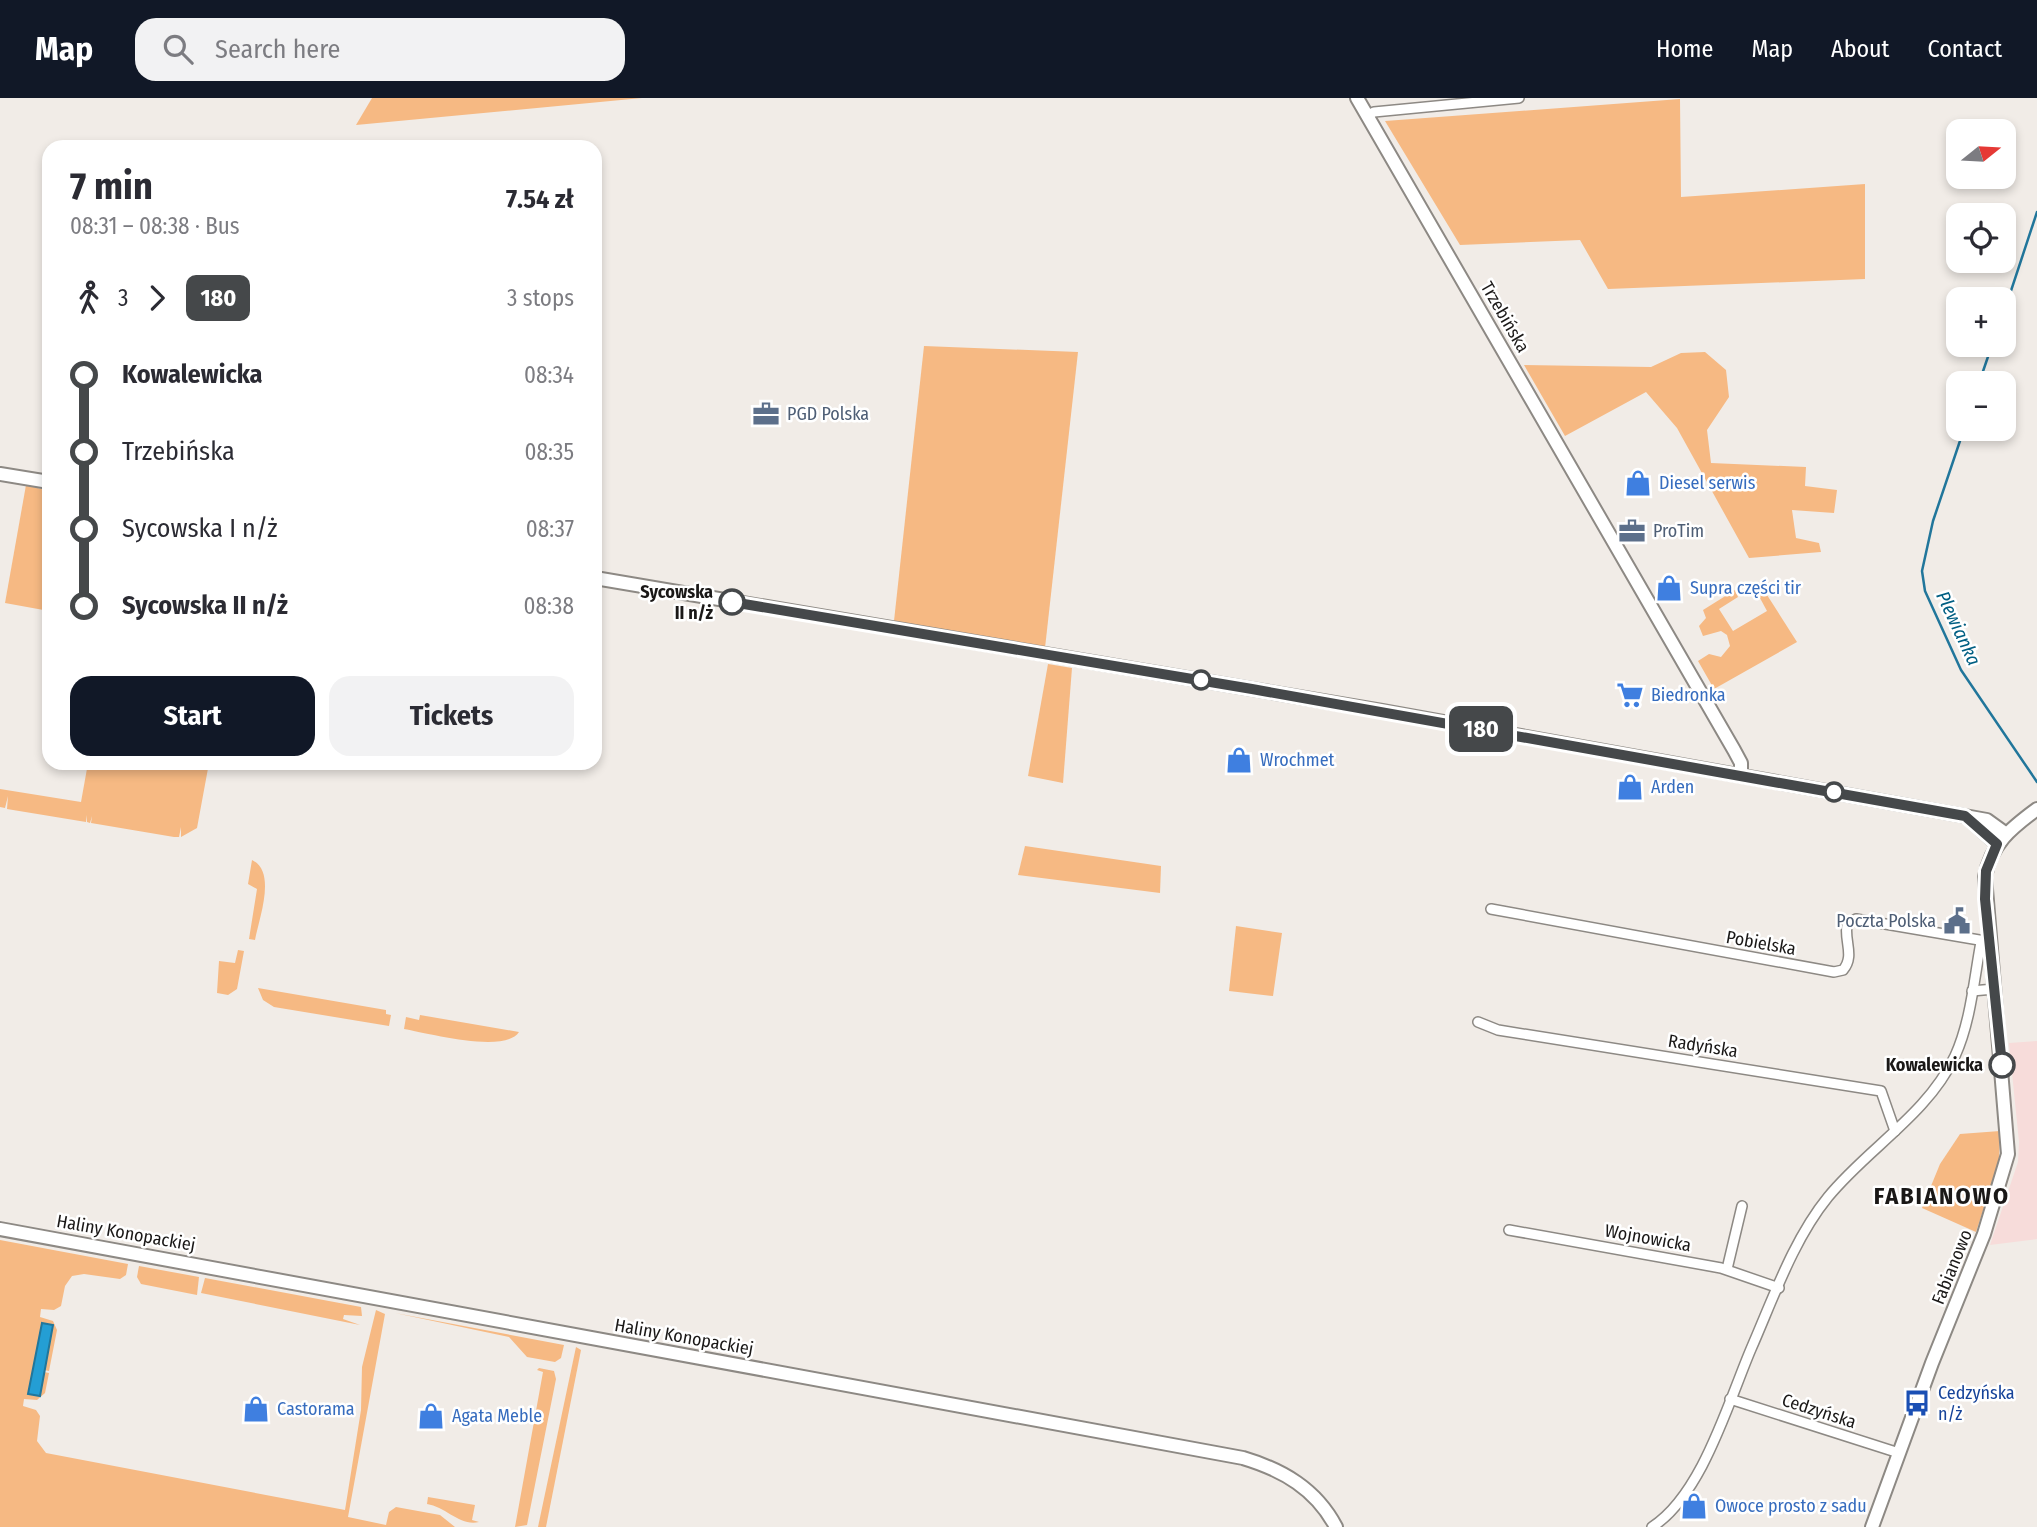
<!DOCTYPE html>
<html lang="en">
<head>
<meta charset="utf-8">
<style>
  :root { --surface:#fff; --page:#f2f2f3; --text:#2b2b33; --muted:#7c7c81; --accent:#111827 }
  body { margin:0; font-family:"Fira Sans Condensed",sans-serif; background:var(--page); color:var(--text); height:100vh; display:flex; flex-direction:column; font-size:26px; white-space:nowrap }
  * { box-sizing:border-box; margin:0 }
  p { font-size:23px; color:var(--muted) }
  .icon { flex:none; width:38px; height:38px; fill:none; stroke:currentColor; stroke-width:2; stroke-linecap:round; stroke-linejoin:round }
  .map { position:relative; flex:1; overflow:hidden }
  .panel { position:absolute; left:42px; top:42px; width:560px; height:630px; display:flex; flex-direction:column; background:var(--surface); border-radius:21px; box-shadow:0 4px 10px #0003 }
  .panel>* { flex:none }
  .badge { padding:0 14px; border-radius:10px; font-size:24px; line-height:46px }
  .needle { width:46px; rotate:72deg }
  .tools { position:absolute; left:1946px; top:21px; display:grid; gap:14px }
  .tools a { display:grid; place-items:center; width:70px; height:70px; border-radius:14px; background:var(--surface); box-shadow:0 4px 10px #0003; font-size:35px }
  .map>.badge { position:absolute; translate:-50% -50%; box-shadow:0 0 0 4px #fff }
  .legs { display:flex; align-items:center; gap:10px; height:77px; padding:0 28px; font-size:23px }
  .legs p { margin-inline-start:auto }
  .head { display:flex; align-items:center; justify-content:space-between; height:119px; padding:0 28px }
  h1 { font-size:38px; font-weight:700; line-height:52px }
  .primary-button { display:flex; gap:14px; margin-top:auto; padding:14px 28px }
  .primary-button a { flex:1; height:80px; border-radius:21px; background:var(--accent); color:#fff; font-size:28px; font-weight:700; line-height:80px; text-align:center }
  .primary-button a+a { background:var(--page); color:var(--text) }
  ul { padding:0 28px; list-style:none }
  li { display:flex; align-items:center; gap:24px; height:77px; font-size:26px }
  li i { display:grid; place-items:center; width:10px; height:100%; margin:0 9px; background:currentColor }
  li i::after { content:''; width:18px; height:18px; margin:-9px; border:5px solid; border-radius:50%; background:var(--surface) }
  li p { margin-inline-start:auto }
  li:first-child i { background:linear-gradient(#0000 50%,currentColor 0) }
  li:last-child i { background:linear-gradient(currentColor 50%,#0000 0) }
  header { display:flex; align-items:center; gap:42px; box-sizing:border-box; height:98px; padding:0 35px; background:var(--accent); color:#fff }
  header strong { font-size:33px }
  nav { display:flex; gap:38px; margin-inline-start:auto; font-size:24px }
  .search { width:490px; height:63px; background:var(--page); display:flex; align-items:center; gap:18px; box-sizing:border-box; padding:0 24px; border-radius:21px; color:var(--muted); font-size:26px }
  .map>svg:first-child { display:block }
  .education { fill:#f7dcda }
  .green { fill:#f6b983 }
  .water { fill:#249ed4; stroke:#21769b; stroke-width:2 }
  .lines { fill:none; stroke-linecap:round; stroke-linejoin:round }
  .stream { stroke:#21769b; stroke-width:2.5 }
  .street-casing { stroke:#8d8984; stroke-width:12 }
  .secondary-casing { stroke:#8d8984; stroke-width:16 }
  .street { stroke:#fff; stroke-width:9 }
  .secondary { stroke:#fff; stroke-width:12 }
  .line-1-casing { stroke:#fff; stroke-width:16 }
  .line-1 { stroke:#45484a; stroke-width:10 }
  .stop-1-dot { fill:#fff; stroke:#45484a; stroke-width:3.5 }
  .labels { text-anchor:middle; stroke-width:5; stroke-linejoin:round; paint-order:stroke }
  .street-label { font-size:18px; fill:#1a1817; stroke:#fff }
  .service-label { font-size:18px; fill:#4e5e75; stroke:#fff; text-anchor:start }
  .shop-label { font-size:18px; fill:#366cbe; stroke:#fff; text-anchor:start }
  .stop-label { font-size:18px; font-weight:bold; fill:#1a1817; stroke:#fff; text-anchor:end }
  .transit-label { font-size:18px; fill:#164399; stroke:#fff; text-anchor:start }
  .water-label { font-size:19px; font-style:italic; fill:#005f83; stroke:#fff }
  .district-label { font-size:24px; font-weight:bold; letter-spacing:2px; fill:#1a1817; stroke:#fff }
</style>
</head>
<body>
<header>
<strong>Map</strong>
<div class="search"><svg class="icon" aria-label="search" viewBox="0 0 24 24"><circle cx="10" cy="10" r="6"/><path d="M15 15l6 6"/></svg>Search here</div>
<nav><a>Home</a><a>Map</a><a>About</a><a>Contact</a></nav>
</header>
<div class="map">
<svg width="2037" height="1429" viewBox="0 0 2037 1429">
  <rect width="100%" height="100%" fill="#f1ece7"/>
  <polygon class="education" points="2037,943 2037,1141 1990,1147 2018,1064 2019,1044 2009,945"/>
  <g class="green">
    <polygon points="372,0 642,0 356,27"/>
    <polygon points="1680,1 1681,99 1865,86 1865,181 1608,191 1580,142 1460,147 1385,23"/>
    <polygon points="924,248 1078,254 1045,550 894,523"/>
    <polygon points="1705,254 1726,272 1729,299 1707,332 1711,365 1806,369 1805,388 1837,392 1834,415 1792,412 1796,440 1819,445 1821,454 1749,460 1677,330 1646,294 1565,338 1524,267 1651,269 1681,255"/>
    <polygon points="26,387 49,393 49,513 5,505"/>
    <polygon points="1760,486 1797,544 1714,591 1698,563 1709,556 1721,559 1730,548 1727,537 1721,533 1703,538 1699,528 1706,520 1703,512 1735,492 1738,499 1719,511 1733,533 1767,513 1754,489"/>
    <polygon points="1048,566 1072,570 1063,685 1028,678"/>
    <polygon points="88,665 209,665 197,730 181,739 181,729 179,739 174,739 91,725 92,718 90,725 87,724 87,717 86,724 7,711 8,698 5,710 0,709 0,691 81,704"/>
    <polygon points="1025,748 1161,768 1160,795 1018,777"/>
    <path d="M252 762C277 774 259 820 255 842L249 841 257 791 248 786Z"/>
    <polygon points="1236,828 1282,835 1273,898 1229,893"/>
    <polygon points="238,852 244,853 237,891 228,897 217,895 219,863 235,865"/>
    <polygon points="258,890 386,912 386,916 391,917 389,928 274,909 263,902"/>
    <path d="M420 917 519 934C505 956 427 935 404 931L406 919 419 922Z"/>
    <polygon points="2000,1033 1999,1064 1976,1134 1922,1110 1940,1066 1960,1036"/>
    <polygon points="0,1142 128,1166 126,1177 120,1181 84,1176 72,1178 65,1188 61,1208 54,1212 41,1211 40,1219 53,1223 57,1232 49,1273 44,1272 53,1228 42,1225 40,1297 44,1274 49,1275 45,1295 37,1302 24,1301 23,1308 36,1312 40,1318 37,1343 46,1355 345,1412 361,1312 362,1269 376,1212 385,1216 348,1419 386,1427 389,1414 396,1409 440,1417 455,1429 0,1429"/>
    <polygon points="139,1168 199,1179 197,1197 141,1186 137,1179"/>
    <polygon points="205,1180 361,1209 362,1218 344,1217 343,1221 360,1227 201,1195"/>
    <polygon points="395,1215 564,1247 561,1260 555,1264 527,1259 509,1239"/>
    <polygon points="576,1249 581,1252 546,1429 538,1429"/>
    <polygon points="539,1270 554,1273 556,1281 527,1427 515,1429 543,1274 537,1272"/>
    <path d="M428 1399 475 1407 472 1422 479 1424C461 1429 446 1409 427 1406Z"/>
  </g>
  <polygon class="water" points="42,1225 53,1227 40,1298 28,1296"/>
  <g class="lines">
    <g class="stream">
      <polyline points="2004,214 2037,114"/>
      <polyline points="1979,285 1992,247"/>
      <polyline points="1964,331 1933,423 1922,473 1925,493 1961,572 2037,684"/>
    </g>
    <g class="street-casing">
      <g id="street">
        <polyline points="1367,18 1374,14 1519,0"/>
        <path d="M1491 811 1834 874 1843 872C1855 858 1844 843 1847 827L1856 821 1985 843"/>
        <polyline points="1972,893 1994,891"/>
        <polyline points="1478,924 1498,932 1881,993 1895,1033"/>
        <polyline points="1509,1132 1721,1170 1779,1190"/>
        <polyline points="1727,1171 1742,1108"/>
        <polyline points="1730,1301 1899,1355"/>
        <path d="M1652 1429C1702 1397 1728 1305 1751 1251 1773 1201 1793 1142 1828 1099 1868 1050 1927 1017 1955 958 1971 923 1974 881 1981 844"/>
      </g>
    </g>
    <g class="secondary-casing">
      <g id="secondary">
        <polyline points="1357,0 1734,652 1741,665 1741,677"/>
        <polyline points="0,376 49,384"/>
        <polyline points="595,480 1382,613 1987,722 2005,735"/>
        <polyline points="1968,720 1997,746"/>
        <path d="M0 1131 1243 1360C1283 1372 1316 1391 1336 1429"/>
        <path d="M1872 1429 1932 1265 1984 1136 2008 1056 1985 779C1991 746 2011 730 2037 711"/>
      </g>
    </g>
    <use href="#street" class="street"/>
    <use href="#secondary" class="secondary"/>
  </g>
  <g class="lines">
    <g class="line-1-casing">
      <polyline id="line-1" points="732,504 1252,591 1965,718 1997,746 1986,773 1985,801 2002,967"/>
    </g>
    <use href="#line-1" class="line-1"/>
  </g>
  <defs>
    <g id="office-bare" transform="scale(2.1)"><path d="M-6-3h4V-5.5h4V-3h4V5H-6ZM-1-4.5V-3h2v-1.5ZM-6 0V1H6V0Z" fill="#5c6f8a" stroke="#fff" stroke-width="2.5" paint-order="stroke"/></g>
    <g id="shop-bare" transform="scale(2.1)"><path d="M-5-2.5h2.3a2.7 3.5 0 0 1 5.4 0H5L5.5 6h-11ZM-1.5-2.5h3a1.5 2.3 0 0 0-3 0Z" fill="#3f7fe0" stroke="#fff" stroke-width="2.5" paint-order="stroke"/></g>
    <g id="supermarket-bare" transform="scale(2.1)"><path d="M-6-5.5h2.5l.6 2H6L4.5 2H-2.5L-4.4-4H-6ZM-1.5 3.2a1.3 1.3 0 1 0 .1 0ZM3 3.2a1.3 1.3 0 1 0 .1 0Z" fill="#3f7fe0" stroke="#fff" stroke-width="2.5" paint-order="stroke"/></g>
    <g id="civic-bare" transform="scale(2.1)"><path d="M-.6-6.5H3V-4.5H.6V-3L4-1V1h2V6H-6V1h2V-1L-.6-3ZM-1.2 2.5V6h2.4V2.5Z" fill="#5c6f8a" stroke="#fff" stroke-width="2.5" paint-order="stroke"/></g>
    <g id="bus-bare" transform="scale(2.1)"><path d="M-5-6H5V4H4V6H2V4H-2V6H-4V4H-5ZM-3.5-4V0h7V-4ZM-3.5 1.2v1.5H-2V1.2ZM2 1.2v1.5H3.5V1.2Z" fill="#1a4fb4" stroke="#fff" stroke-width="2.5" paint-order="stroke"/></g>
  </defs>
  <g fill-rule="evenodd">
    <use href="#office-bare" x="766" y="316"/>
    <use href="#shop-bare" x="1638" y="385"/>
    <use href="#office-bare" x="1632" y="433"/>
    <use href="#shop-bare" x="1669" y="490"/>
    <use href="#supermarket-bare" x="1630" y="597"/>
    <use href="#shop-bare" x="1239" y="662"/>
    <use href="#shop-bare" x="1630" y="689"/>
    <use href="#civic-bare" x="1957" y="823"/>
    <use href="#bus-bare" x="1917" y="1305"/>
    <use href="#shop-bare" x="256" y="1311"/>
    <use href="#shop-bare" x="431" y="1318"/>
    <use href="#shop-bare" x="1694" y="1408"/>
  </g>
  <g class="stop-1-dot">
    <circle cx="732" cy="504" r="12"/>
    <circle cx="1201" cy="582" r="9"/>
    <circle cx="1834" cy="694" r="9"/>
    <circle cx="2002" cy="967" r="12"/>
  </g>
  <g class="labels">
    <g class="street-label">
      <text transform="translate(1505 219) rotate(60)" y="6">Trzebińska</text>
      <text transform="translate(1761 845) rotate(10)" y="6">Pobielska</text>
      <text transform="translate(1703 948) rotate(9)" y="6">Radyńska</text>
      <text transform="translate(126 1135) rotate(10)" y="6">Haliny Konopackiej</text>
      <text transform="translate(1648 1140) rotate(10)" y="6">Wojnowicka</text>
      <text transform="translate(1952 1169) rotate(-68)" y="6">Fabianowo</text>
      <text transform="translate(684 1239) rotate(10)" y="6">Haliny Konopackiej</text>
      <text transform="translate(1819 1313) rotate(18)" y="6">Cedzyńska</text>
    </g>
    <g class="service-label">
      <text x="787" y="322">PGD Polska</text>
      <text x="1653" y="439">ProTim</text>
      <text x="1936" y="829" text-anchor="end">Poczta Polska</text>
    </g>
    <g class="shop-label">
      <text x="1659" y="391">Diesel serwis</text>
      <text x="1690" y="496">Supra części tir</text>
      <text x="1651" y="603">Biedronka</text>
      <text x="1260" y="668">Wrochmet</text>
      <text x="1651" y="695">Arden</text>
      <text x="277" y="1317">Castorama</text>
      <text x="452" y="1324">Agata Meble</text>
      <text x="1715" y="1414">Owoce prosto z sadu</text>
    </g>
    <g class="stop-label">
      <text x="713" y="500">Sycowska<tspan x="713" dy="21">II n/ż</tspan></text>
      <text x="1983" y="973">Kowalewicka</text>
    </g>
    <g class="transit-label">
      <text x="1938" y="1301">Cedzyńska<tspan x="1938" dy="21">n/ż</tspan></text>
    </g>
    <g class="water-label">
      <text transform="translate(1959 530) rotate(65)" y="7">Plewianka</text>
    </g>
    <g class="district-label">
      <text x="1942" y="1106">FABIANOWO</text>
    </g>
  </g>
</svg>
<div class="tools">
<a><svg class="needle" viewBox="-14 -14 28 28"><path d="M0-13l5 13h-10z" fill="#e53935"/><path d="M0 13l5-13h-10z" fill="#7c7c81"/></svg></a>
<a><svg class="icon" aria-label="locate" viewBox="0 0 24 24"><circle cx="12" cy="12" r="6"/><path d="M12 2v4M12 18v4M2 12h4M18 12h4"/></svg></a>
<a>+</a>
<a>−</a>
</div>
<b class="badge" style="left:1481px;top:631px;background:#45484a;color:#fff">180</b>
<section class="panel">
<div class="head"><div><h1>7 min</h1><p>08:31 – 08:38 · Bus</p></div><b>7.54 zł</b></div>
<div class="legs"><svg class="icon" aria-label="walk" viewBox="0 0 24 24"><circle cx="13" cy="4" r="2"/><path d="M13 8l-2 6 4 7M11 14l-3 7M7 12l3-4h3l4 4"/></svg>3<svg class="icon" aria-label="forward" viewBox="0 0 24 24"><path d="M9 5l7 7-7 7"/></svg><b class="badge" style="background:#45484a;color:#fff">180</b><p>3 stops</p></div>
<ul>
<li><i style="color:#45484a"></i><b>Kowalewicka</b><p>08:34</p></li>
<li><i style="color:#45484a"></i><span>Trzebińska</span><p>08:35</p></li>
<li><i style="color:#45484a"></i><span>Sycowska I n/ż</span><p>08:37</p></li>
<li><i style="color:#45484a"></i><b>Sycowska II n/ż</b><p>08:38</p></li>
</ul>
<div class="primary-button"><a>Start</a><a>Tickets</a></div>
</section>
</div>
</body>
</html>
